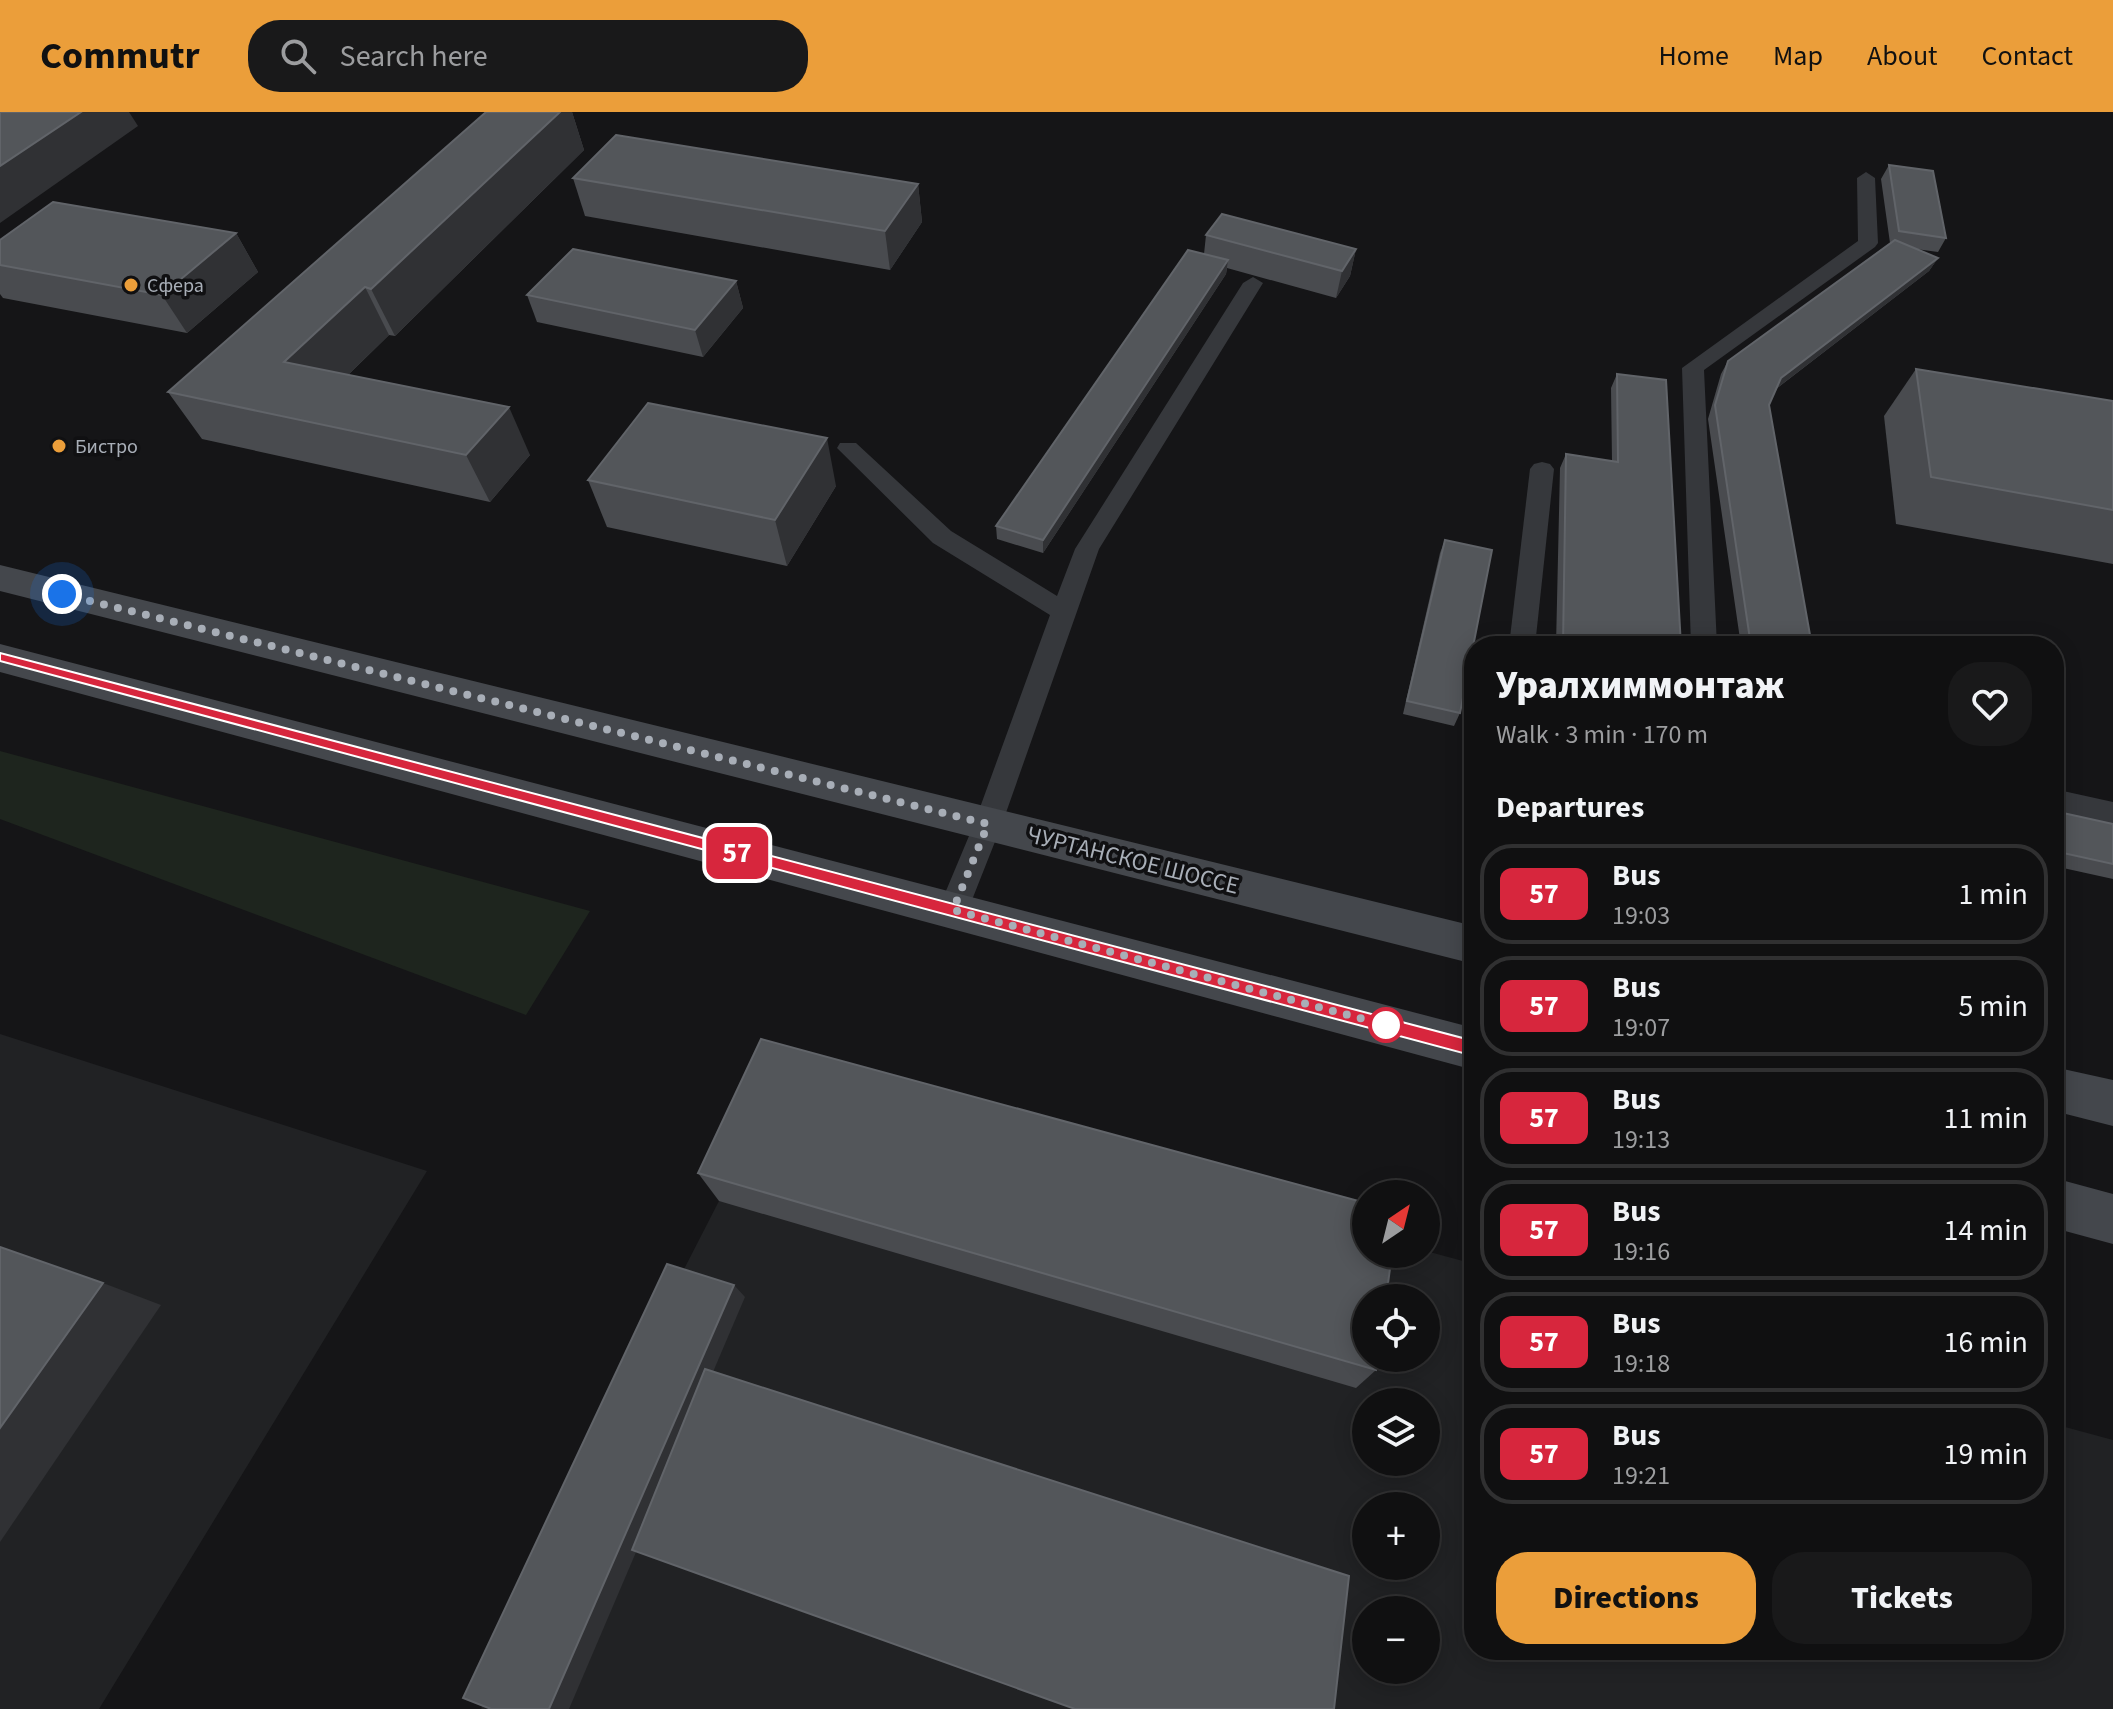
<!DOCTYPE html>
<html lang="en">
<head>
<meta charset="utf-8">
<style>
  :root { --surface:#101011; --page:#19191a; --text:#f1f3f6; --muted:#9c9d9f; --line:#303031; --accent:#eb9e3a }
  body { margin:0; font-family:"Source Sans 3",sans-serif; background:var(--page); color:var(--text); height:100vh; display:flex; flex-direction:column; font-size:30px; white-space:nowrap }
  * { box-sizing:border-box; margin:0 }
  p { font-size:26px; color:var(--muted) }
  .icon { flex:none; width:44px; height:44px; fill:none; stroke:currentColor; stroke-width:2; stroke-linecap:round; stroke-linejoin:round }
  .map { position:relative; flex:1; overflow:hidden }
  .side { position:absolute; left:1464px; top:524px; width:600px; height:1024px; display:flex; flex-direction:column; background:var(--surface); border-radius:32px; box-shadow:0 4px 20px #0003,0 0 0 2px var(--line) }
  .side>* { flex:none }
  .badge { padding:0 16px; border-radius:12px; font-size:28px; line-height:52px }
  .needle { width:52px; rotate:35deg }
  .tools { position:absolute; left:1352px; top:1068px; display:grid; gap:16px }
  .tools a { display:grid; place-items:center; width:88px; height:88px; border-radius:50%; background:var(--surface); box-shadow:0 4px 20px #0003,0 0 0 2px var(--line); font-size:40px }
  .you { position:absolute; width:40px; height:40px; margin:-20px; border:6px solid #fff; border-radius:50%; background:#1a73e8; box-shadow:0 0 0 12px #1a73e833 }
  .map>.badge { position:absolute; translate:-50% -50%; box-shadow:0 0 0 4px #fff }
  h2 { padding:0 32px; font-size:30px; line-height:72px }
  .round { display:grid; place-items:center; flex:none; width:84px; height:84px; border-radius:32px; background:var(--page) }
  .summary { display:flex; align-items:center; justify-content:space-between; height:136px; padding:0 32px }
  h1 { font-size:38px; font-weight:800; line-height:60px }
  .action { display:flex; gap:16px; margin-top:auto; padding:16px 32px }
  .action a { flex:1; height:92px; border-radius:32px; background:var(--accent); color:#111; font-size:32px; font-weight:800; line-height:92px; text-align:center }
  .action a+a { background:var(--page); color:var(--text) }
  ul { padding:0; list-style:none }
  li { display:flex; align-items:center; gap:24px; height:100px; margin:0 16px 12px; padding:0 16px; border:4px solid var(--line); border-radius:32px }
  li div { flex:1 }
  li b { display:block; font-size:30px }
  li em { font-style:normal }
  li .badge { min-width:88px; font-weight:700; text-align:center }
  header { display:flex; align-items:center; gap:48px; box-sizing:border-box; height:112px; padding:0 40px; background:var(--accent); color:#111 }
  header strong { font-size:38px }
  nav { display:flex; gap:44px; margin-inline-start:auto; font-size:28px }
  .search { width:560px; height:72px; background:var(--page); display:flex; align-items:center; gap:20px; box-sizing:border-box; padding:0 28px; border-radius:32px; color:var(--muted); font-size:30px }
  .map>svg:first-child { display:block }
  .built { fill:#212224; fill-rule:evenodd }
  .green { fill:#1e251e }
  .lines { fill:none; stroke-linecap:round; stroke-linejoin:round }
  .lane { fill:#36383c; fill-rule:evenodd }
  .secondary { fill:#44474c; fill-rule:evenodd }
  .wall { fill:#494b4f }
  .shaded-wall { fill:#303134 }
  .building { fill:#53565a; stroke:#616469; stroke-width:2 }
  .line { fill:#d7263d; stroke:#fff; stroke-width:2 }
  .walk { stroke:#a8aeb7; stroke-width:8; stroke-dasharray:0 14.4 }
  .poi-dot { fill:#eb9e3a; stroke:#101012; stroke-width:3 }
  .stop-dot { fill:#fff; stroke:#d7263d; stroke-width:4 }
  .labels { text-anchor:middle; stroke-width:7; stroke-linejoin:round; paint-order:stroke }
  .far-poi-label { font-size:20px; fill:#a8aeb7; stroke:#101012; text-anchor:start }
  .street-label { font-size:24px; fill:#a8aeb7; stroke:#101012 }
</style>
</head>
<body>
<header>
<strong>Commutr</strong>
<div class="search"><svg class="icon" aria-label="search" viewBox="0 0 24 24"><circle cx="10" cy="10" r="6"/><path d="M15 15l6 6"/></svg>Search here</div>
<nav><a>Home</a><a>Map</a><a>About</a><a>Contact</a></nav>
</header>
<div class="map">
<svg width="2113" height="1597" viewBox="0 0 2113 1597">
  <rect width="100%" height="100%" fill="#151517"/>
  <g class="built">
    <polygon points="0,922 427,1059 99,1597 0,1597"/>
    <path d="M719 1089 1366 1142H1426V1139L1474 1152V1538H2054V1312L2113 1328V1597H481L680 1165ZM1366 1186H1426V1246H1366ZM1366 1290H1426V1350H1366ZM1366 1394H1426V1454H1366ZM1366 1498H1426V1558H1366Z"/>
  </g>
  <polygon class="green" points="0,639 590,799 526,903 0,707"/>
  <g class="lines">
    <g class="lane">
      <polygon points="1866,60 1875,66 1878,131 1875,135 1704,258 1717,534 1691,534 1682,256 1858,129 1857,66"/>
      <polygon points="1253,165 1263,171 1099,437 1002,712 968,798 964,807 953,811 942,807 938,798 974,712 1050,503 933,431 837,336 840,331 856,331 951,419 1057,484 1075,437 1243,171"/>
      <polygon points="1542,350 1550,352 1554,357 1535,534 1509,534 1530,357 1534,352"/>
      <polygon points="2054,677 2113,690 2113,712 2054,699"/>
    </g>
    <g class="secondary">
      <polygon points="0,453 1474,814 1474,852 0,479"/>
      <polygon points="0,532 1474,916 1474,958 0,560"/>
      <polygon points="2054,955 2113,968 2113,1014 2054,999"/>
      <polygon points="2054,1066 2113,1082 2113,1132 2054,1116"/>
    </g>
  </g>
  <g class="wall">
    <polygon points="486,0 572,0 584,38 395,224 389,223 348,263 530,343 490,390 202,327 168,280"/>
    <polygon points="1889,53 1946,126 1938,140 1916,137 1938,146 1929,159 1776,277 1769,293 1812,534 1741,534 1708,307 1721,262 1728,249 1890,131 1881,67"/>
    <polygon points="573,66 918,72 922,110 890,158 585,104"/>
    <polygon points="236,121 258,160 187,221 3,186 0,182 0,128"/>
    <polygon points="1206,123 1356,137 1350,164 1336,186 1227,156 1226,162 1043,441 997,427 996,414 1204,142"/>
    <polygon points="736,169 743,196 703,245 537,210 527,183"/>
    <polygon points="1916,257 2113,289 2113,452 1896,412 1884,304"/>
    <polygon points="1617,262 1681,534 1556,534 1560,356 1566,342 1612,349 1611,276"/>
    <polygon points="588,368 836,374 787,454 607,415"/>
    <polygon points="1445,428 1460,601 1454,614 1403,602 1440,441"/>
    <polygon points="2054,699 2113,712 2113,767 2054,754"/>
    <polygon points="698,1061 1376,1258 1356,1276 719,1089"/>
  </g>
  <g class="shaded-wall">
    <polygon points="81,0 129,0 138,14 0,111 0,54"/>
    <polygon points="560,0 572,0 584,38 395,224 371,177"/>
    <polygon points="918,72 922,110 890,158 885,119"/>
    <polygon points="236,121 258,160 187,221 162,183"/>
    <polygon points="1356,137 1350,164 1336,186 1342,159"/>
    <polygon points="1938,146 1929,159 1773,279 1781,266"/>
    <polygon points="1228,148 1226,162 1043,441 1043,428"/>
    <polygon points="736,169 743,196 703,245 695,218"/>
    <polygon points="365,175 389,223 313,297 284,250"/>
    <polygon points="509,295 530,343 490,390 466,343"/>
    <polygon points="827,326 836,374 787,454 775,408"/>
    <polygon points="103,1171 161,1193 0,1430 0,1316"/>
    <polygon points="734,1173 745,1185 569,1597 549,1597"/>
  </g>
  <g class="building">
    <polygon points="0,0 81,0 0,54"/>
    <polygon points="486,0 560,0 371,177 365,175 284,250 509,295 466,343 168,280"/>
    <polygon points="616,23 918,72 885,119 573,66"/>
    <polygon points="1889,53 1933,59 1946,126 1899,119"/>
    <polygon points="53,90 236,121 162,183 0,153 0,128"/>
    <polygon points="1222,102 1356,137 1342,159 1206,123"/>
    <polygon points="1895,128 1938,146 1781,266 1769,293 1812,534 1751,534 1715,293 1728,249"/>
    <polygon points="573,137 736,169 695,218 527,183"/>
    <polygon points="1188,138 1228,148 1043,428 996,414"/>
    <polygon points="1916,257 2113,289 2113,398 1931,365"/>
    <polygon points="1617,262 1666,268 1681,534 1563,534 1566,342 1618,350"/>
    <polygon points="648,291 827,326 775,408 588,368"/>
    <polygon points="1445,428 1492,438 1460,601 1407,589"/>
    <polygon points="2054,699 2113,712 2113,752 2054,739"/>
    <polygon points="761,927 1366,1091 1366,1142 1392,1142 1386,1186 1366,1186 1366,1246 1377,1246 1376,1258 698,1061"/>
    <polygon points="0,1135 103,1171 0,1316"/>
    <polygon points="667,1152 734,1173 549,1597 491,1597 463,1586"/>
    <polygon points="705,1257 1349,1464 1334,1597 1075,1597 632,1438"/>
  </g>
  <polygon class="line" points="0,541 1474,929 1482,937 1474,944 0,549"/>
  <g class="lines">
    <polyline class="walk" points="62,482 988,712 953,798 1386,913"/>
  </g>
  <g class="poi-dot">
    <circle cx="131" cy="173" r="8"/>
    <circle cx="59" cy="334" r="8"/>
  </g>
  <circle class="stop-dot" cx="1386" cy="913" r="16"/>
  <g class="labels">
    <g class="far-poi-label">
      <text x="147" y="180">Сфера</text>
      <text x="75" y="341">Бистро</text>
    </g>
    <g class="street-label">
      <text transform="translate(1133 748) rotate(14)" y="8">ЧУРТАНСКОЕ ШОССЕ</text>
    </g>
  </g>
</svg>
<div class="tools">
<a><svg class="needle" viewBox="-14 -14 28 28"><path d="M0-13l5 13h-10z" fill="#e53935"/><path d="M0 13l5-13h-10z" fill="#9c9d9f"/></svg></a>
<a><svg class="icon" aria-label="locate" viewBox="0 0 24 24"><circle cx="12" cy="12" r="6"/><path d="M12 2v4M12 18v4M2 12h4M18 12h4"/></svg></a>
<a><svg class="icon" aria-label="layers" viewBox="0 0 24 24"><path d="M12 4l9 5-9 5-9-5zM3 14l9 5 9-5"/></svg></a>
<a>+</a>
<a>−</a>
</div>
<div class="you" style="left:62px;top:482px"></div>
<b class="badge" style="left:737px;top:741px;background:#d7263d;color:#fff">57</b>
<section class="side">
<div class="summary"><div><h1>Уралхиммонтаж</h1><p>Walk · 3 min · 170 m</p></div><a class="round"><svg class="icon" aria-label="heart" viewBox="0 0 24 24"><path d="M12 20l-8-8c-3-5 5-10 8-4 3-6 11-1 8 4z"/></svg></a></div>
<h2>Departures</h2>
<ul>
<li><span class="badge" style="background:#d7263d;color:#fff">57</span><div><b>Bus</b><p>19:03</p></div><em>1 min</em></li>
<li><span class="badge" style="background:#d7263d;color:#fff">57</span><div><b>Bus</b><p>19:07</p></div><em>5 min</em></li>
<li><span class="badge" style="background:#d7263d;color:#fff">57</span><div><b>Bus</b><p>19:13</p></div><em>11 min</em></li>
<li><span class="badge" style="background:#d7263d;color:#fff">57</span><div><b>Bus</b><p>19:16</p></div><em>14 min</em></li>
<li><span class="badge" style="background:#d7263d;color:#fff">57</span><div><b>Bus</b><p>19:18</p></div><em>16 min</em></li>
<li><span class="badge" style="background:#d7263d;color:#fff">57</span><div><b>Bus</b><p>19:21</p></div><em>19 min</em></li>
</ul>
<div class="action"><a>Directions</a><a>Tickets</a></div>
</section>
</div>
</body>
</html>
